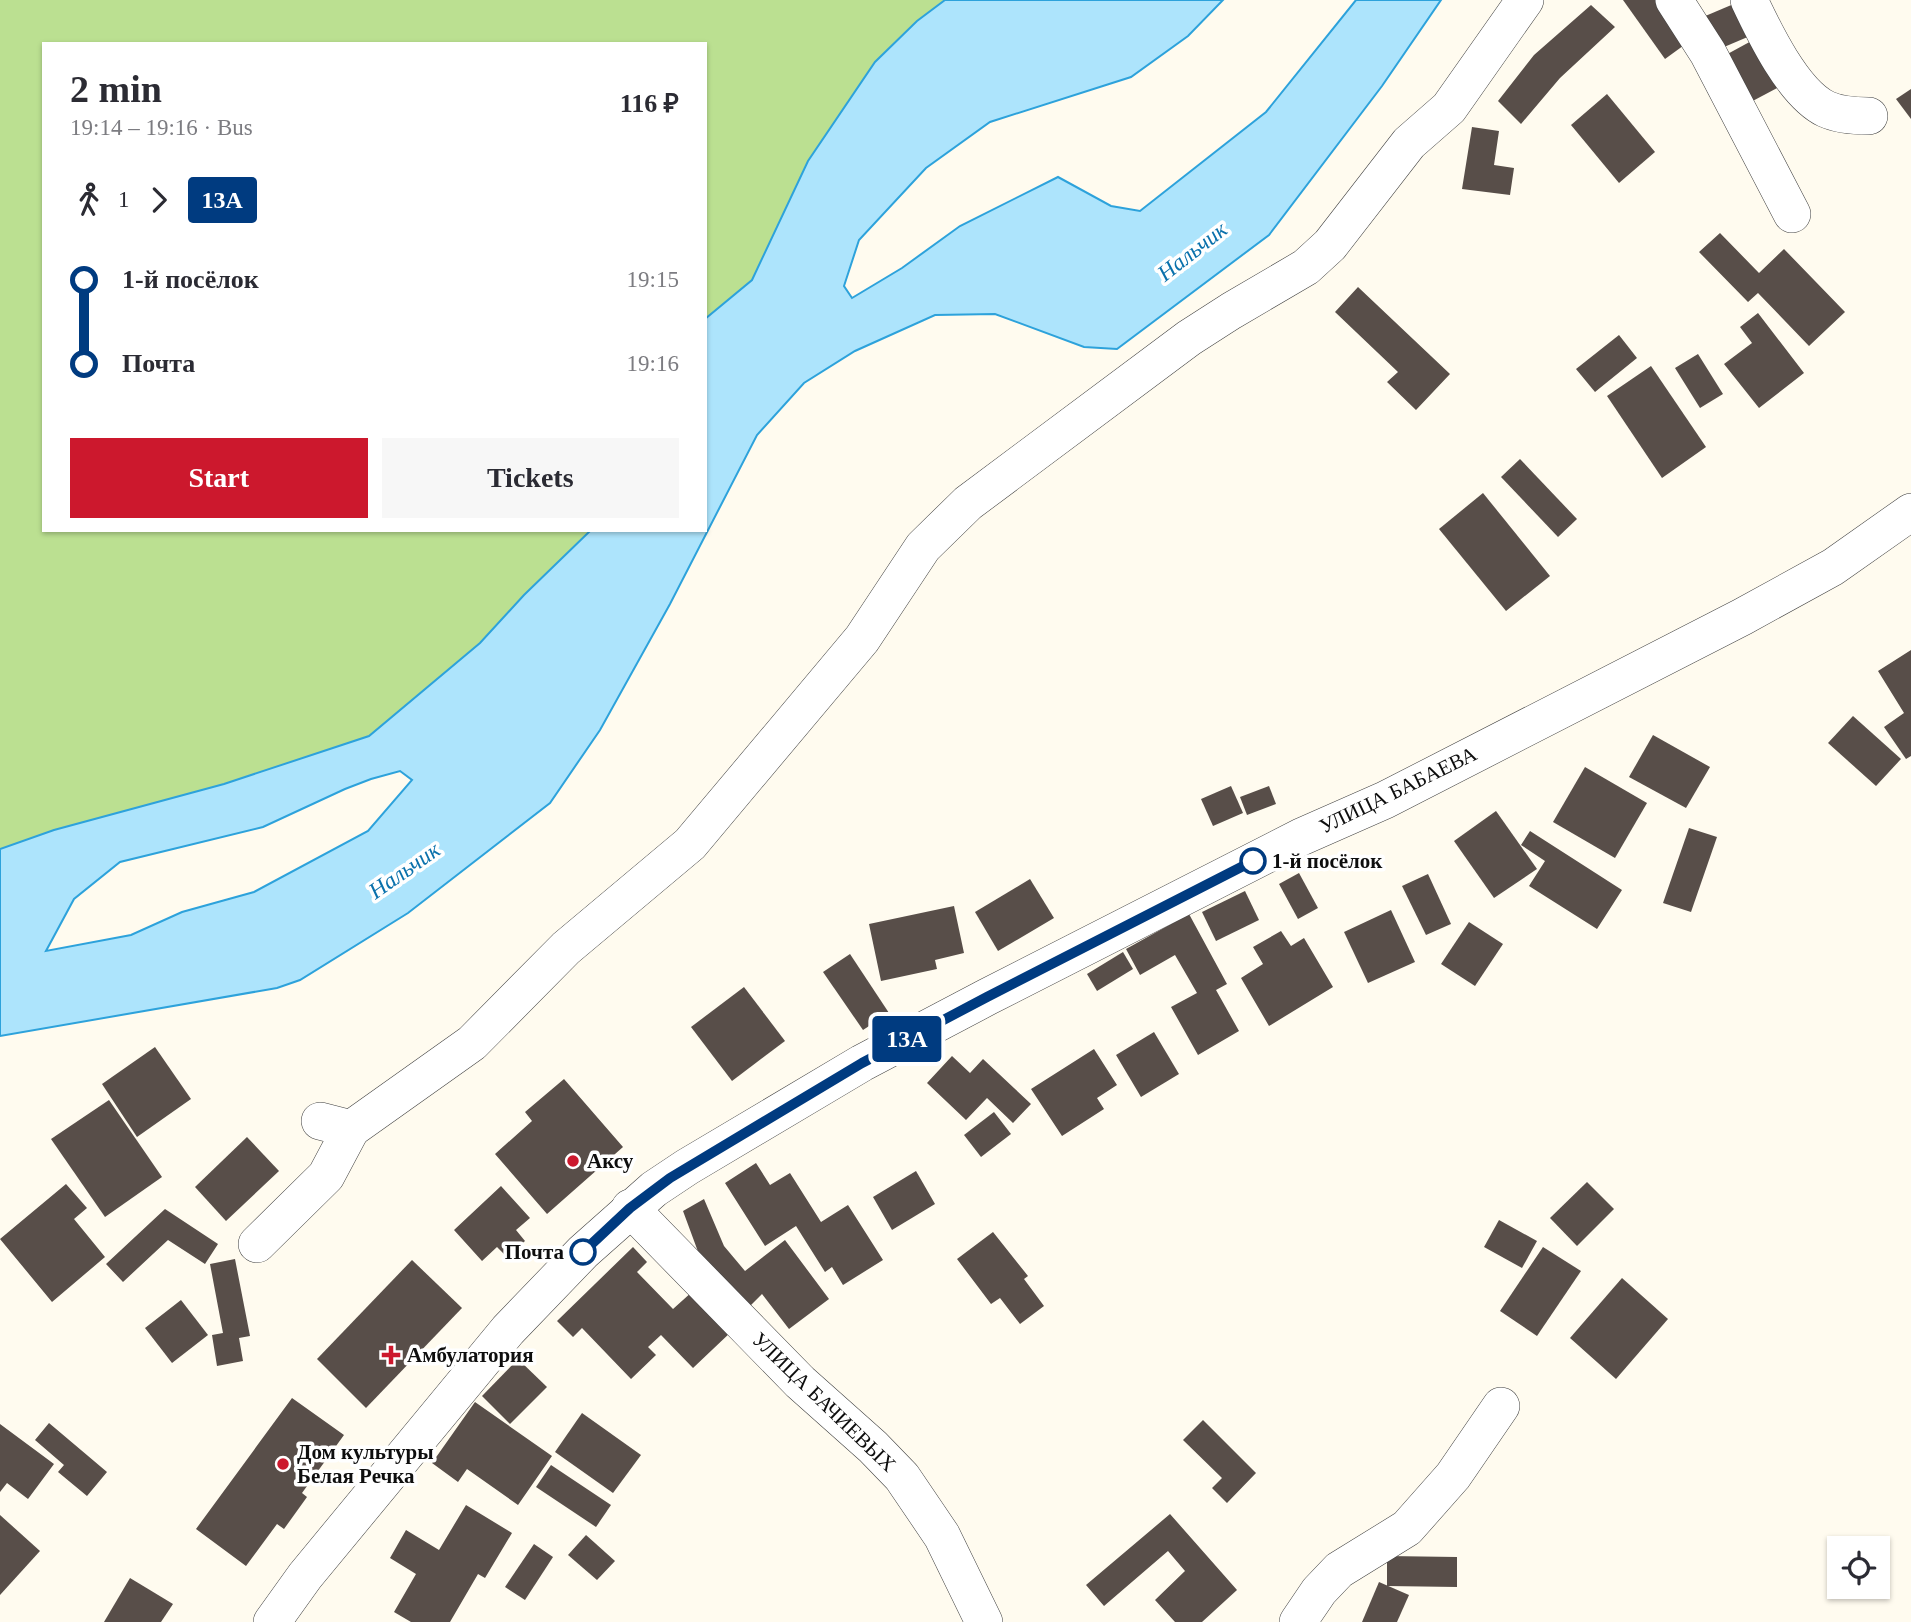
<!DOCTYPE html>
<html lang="en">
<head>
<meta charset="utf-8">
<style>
  :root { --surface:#fff; --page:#f7f7f7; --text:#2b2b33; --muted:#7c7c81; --accent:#cc182d }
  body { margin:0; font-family:"Times New Roman",serif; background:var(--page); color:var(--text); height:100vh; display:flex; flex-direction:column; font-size:26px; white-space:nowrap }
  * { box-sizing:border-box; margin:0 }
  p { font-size:23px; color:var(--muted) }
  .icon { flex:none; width:38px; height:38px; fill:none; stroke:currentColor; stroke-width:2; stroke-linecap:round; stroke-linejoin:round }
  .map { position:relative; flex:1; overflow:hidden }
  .side { position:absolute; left:42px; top:42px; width:665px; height:490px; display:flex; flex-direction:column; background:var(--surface); border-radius:0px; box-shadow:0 2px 5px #0004 }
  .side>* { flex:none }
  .badge { padding:0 14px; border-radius:5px; font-size:24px; line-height:46px }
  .buttons { position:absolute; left:1827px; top:1536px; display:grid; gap:14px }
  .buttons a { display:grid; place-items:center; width:63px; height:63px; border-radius:0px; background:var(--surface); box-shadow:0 2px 5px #0004; font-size:35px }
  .map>.badge { position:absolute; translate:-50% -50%; box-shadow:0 0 0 4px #fff }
  .legs { display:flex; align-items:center; gap:10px; height:77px; padding:0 28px; font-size:23px }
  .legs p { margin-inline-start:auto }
  .head { display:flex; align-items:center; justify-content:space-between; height:119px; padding:0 28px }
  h1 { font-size:38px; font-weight:800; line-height:52px }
  .button { display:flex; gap:14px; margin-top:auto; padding:14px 28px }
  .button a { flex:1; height:80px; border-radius:0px; background:var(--accent); color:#fff; font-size:28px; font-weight:800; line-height:80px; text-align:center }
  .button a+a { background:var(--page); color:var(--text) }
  ul { padding:0 28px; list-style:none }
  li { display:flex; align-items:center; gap:24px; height:84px; font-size:26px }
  li i { display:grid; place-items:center; width:10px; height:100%; margin:0 9px; background:currentColor }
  li i::after { content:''; width:18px; height:18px; margin:-9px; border:5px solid; border-radius:50%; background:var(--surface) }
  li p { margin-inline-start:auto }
  li:first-child i { background:linear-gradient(#0000 50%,currentColor 0) }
  li:last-child i { background:linear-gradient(currentColor 50%,#0000 0) }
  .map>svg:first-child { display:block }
  .forest { fill:#bbe091 }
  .water { fill:#ade4fc; stroke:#2da2db; stroke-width:2; fill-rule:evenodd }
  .building { fill:#584e49 }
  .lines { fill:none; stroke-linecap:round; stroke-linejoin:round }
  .minor-casing { stroke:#414141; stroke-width:38 }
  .minor { stroke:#fff; stroke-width:37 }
  .line-1-casing { stroke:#fff; stroke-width:16 }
  .line-1 { stroke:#003b80; stroke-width:10 }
  .stop-1-dot { fill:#fff; stroke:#003b80; stroke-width:3.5 }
  .poi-dot { fill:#cc182d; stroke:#fff; stroke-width:2.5 }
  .labels { text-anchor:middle; stroke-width:7; stroke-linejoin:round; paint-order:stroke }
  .street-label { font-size:21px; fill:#0e0e0e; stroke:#fff }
  .stop-label { font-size:21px; font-weight:bold; fill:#0e0e0e; stroke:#fff; text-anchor:start }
  .poi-label { font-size:21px; font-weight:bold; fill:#0e0e0e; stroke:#fff; text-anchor:start }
  .water-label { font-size:23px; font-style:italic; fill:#0a71ac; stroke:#fff }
</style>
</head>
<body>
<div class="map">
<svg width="1911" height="1622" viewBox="0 0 1911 1622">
  <rect width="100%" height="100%" fill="#fffbef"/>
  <polygon class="forest" points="0,0 945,0 917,21 875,62 808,161 752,280 705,319 705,44 44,44 44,530 591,530 524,595 480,643 369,736 224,784 54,830 0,849"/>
  <path class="water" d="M945 0H1223L1188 36 1131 77 990 122 926 168 859 240 844 286 852 298 902 268 960 226 1058 177 1111 206 1140 211 1266 112 1356 0H1441L1382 86 1269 235 1117 349 1084 347 995 314 935 315 855 351 804 383 757 435 670 604 600 730 550 803 408 913 300 980 277 988 0 1036V849L54 830 224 784 369 736 480 643 524 595 591 530H705V319L752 280 808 161 875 62 917 21ZM400 771 412 780 368 831 254 892 182 912 131 935 46 951 74 899 120 862 263 827 345 789 371 779Z"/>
  <g class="building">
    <polygon points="1623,0 1656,0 1687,43 1665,59"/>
    <polygon points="1736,3 1750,36 1717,50 1703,17"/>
    <polygon points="1591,5 1615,27 1560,78 1521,124 1498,101 1534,55"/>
    <polygon points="1755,39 1781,86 1747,104 1722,57"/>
    <polygon points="1911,89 1911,119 1896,99"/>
    <polygon points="1607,94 1655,152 1619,183 1571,125"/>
    <polygon points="1472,127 1499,131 1494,165 1514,168 1510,195 1462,189"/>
    <polygon points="1720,233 1759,273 1784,249 1845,312 1809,346 1758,293 1748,302 1699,252"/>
    <polygon points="1358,287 1450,374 1416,410 1387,382 1398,372 1335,312"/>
    <polygon points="1758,313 1804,373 1759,408 1724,364 1752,343 1740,327"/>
    <polygon points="1619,335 1637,358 1595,392 1576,369"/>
    <polygon points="1698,354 1723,394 1700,408 1675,368"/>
    <polygon points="1651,366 1706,447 1662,478 1607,396"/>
    <polygon points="1520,459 1577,519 1558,537 1501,477"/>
    <polygon points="1483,493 1550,576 1506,611 1439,529"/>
    <polygon points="1911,650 1911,756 1906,759 1884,727 1904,713 1878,671"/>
    <polygon points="1853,716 1901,759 1876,786 1828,743"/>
    <polygon points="1653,735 1710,767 1686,808 1629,777"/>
    <polygon points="1585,767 1647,803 1615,858 1553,822"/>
    <polygon points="1231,786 1243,813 1213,826 1201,799"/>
    <polygon points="1269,786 1276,804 1247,815 1240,797"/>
    <polygon points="1496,811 1537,869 1494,898 1454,841"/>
    <polygon points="1689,828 1717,837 1691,912 1663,903"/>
    <polygon points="1530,831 1622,890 1597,929 1529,886 1545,861 1521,845"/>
    <polygon points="1299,873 1318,908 1298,919 1279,884"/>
    <polygon points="1428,874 1451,924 1426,935 1402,886"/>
    <polygon points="1030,879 1054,918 998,951 975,912"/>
    <polygon points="1245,891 1259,920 1216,941 1202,912"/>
    <polygon points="954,906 964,953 935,960 937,969 881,981 869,924"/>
    <polygon points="1391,910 1415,962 1368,983 1344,932"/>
    <polygon points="1189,914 1227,984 1216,990 1239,1031 1198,1055 1171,1007 1197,993 1175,955 1140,975 1126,949"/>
    <polygon points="1469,922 1503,944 1475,986 1441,964"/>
    <polygon points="1281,931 1291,946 1304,938 1333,987 1269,1026 1241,978 1263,964 1253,947"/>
    <polygon points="1123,952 1133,969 1097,991 1087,974"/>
    <polygon points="850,954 889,1013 863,1030 823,972"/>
    <polygon points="744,987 785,1041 732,1081 691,1027"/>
    <polygon points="1154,1032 1179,1074 1141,1097 1116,1055"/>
    <polygon points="155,1047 191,1099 137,1137 102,1084"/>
    <polygon points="1094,1049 1117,1085 1097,1098 1104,1109 1062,1136 1031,1089"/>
    <polygon points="952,1056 970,1073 983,1059 1031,1104 1013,1123 987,1098 966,1120 927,1083"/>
    <polygon points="564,1079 623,1147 547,1214 495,1154 532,1121 525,1112"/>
    <polygon points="109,1100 162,1177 105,1217 51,1139"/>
    <polygon points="994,1112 1011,1134 981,1157 964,1135"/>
    <polygon points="247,1137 279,1171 226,1221 195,1187"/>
    <polygon points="756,1163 770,1185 790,1173 821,1222 848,1205 883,1260 843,1285 832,1267 825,1272 796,1226 765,1246 725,1183"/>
    <polygon points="916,1171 935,1204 892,1230 873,1197"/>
    <polygon points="1587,1182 1614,1209 1577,1246 1550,1218"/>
    <polygon points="66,1184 87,1208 74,1219 105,1257 52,1302 0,1239"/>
    <polygon points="501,1186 530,1218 516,1230 525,1241 507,1257 497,1247 482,1261 454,1230"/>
    <polygon points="704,1199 724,1246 745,1271 785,1240 829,1299 789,1329 762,1294 749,1307 700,1257 683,1211"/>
    <polygon points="165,1209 218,1244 205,1264 168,1240 123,1282 106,1264"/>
    <polygon points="1499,1220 1537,1241 1522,1268 1484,1247"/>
    <polygon points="993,1232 1028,1276 1024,1279 1044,1306 1020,1324 1000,1298 991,1304 957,1259"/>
    <polygon points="633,1247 647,1262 637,1272 673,1309 693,1291 732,1331 693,1368 661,1335 648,1347 656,1355 631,1379 582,1328 573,1337 557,1321"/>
    <polygon points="1543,1247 1581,1271 1537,1336 1500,1311"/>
    <polygon points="235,1259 250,1336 239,1338 243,1361 217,1366 212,1335 223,1333 210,1264"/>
    <polygon points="412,1260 462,1308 366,1408 317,1359"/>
    <polygon points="1622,1278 1668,1319 1616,1379 1570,1338"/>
    <polygon points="181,1300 208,1335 172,1363 145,1328"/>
    <polygon points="518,1359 547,1387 510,1424 482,1396"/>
    <polygon points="292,1398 344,1435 302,1493 307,1497 284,1529 277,1524 246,1566 196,1529"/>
    <polygon points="475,1402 552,1456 518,1505 467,1469 458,1482 432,1463"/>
    <polygon points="582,1413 641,1455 613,1493 555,1452"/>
    <polygon points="1203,1420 1256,1473 1227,1503 1212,1488 1222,1478 1183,1440"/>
    <polygon points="49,1423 107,1472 87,1496 58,1472 64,1465 35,1440"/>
    <polygon points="0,1424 54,1464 28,1499 7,1483 0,1492"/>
    <polygon points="551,1465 611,1505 596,1527 536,1487"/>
    <polygon points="466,1505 512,1533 485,1578 478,1574 450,1622 411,1622 394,1612 416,1574 390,1558 406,1530 439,1550"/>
    <polygon points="1170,1514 1237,1590 1202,1622 1175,1622 1155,1600 1185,1571 1168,1551 1104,1606 1086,1585"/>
    <polygon points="0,1515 40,1551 0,1595"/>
    <polygon points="586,1535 615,1561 597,1580 568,1555"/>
    <polygon points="534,1544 553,1557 525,1600 505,1587"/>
    <polygon points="1387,1556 1457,1557 1457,1587 1387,1586"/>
    <polygon points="130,1578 173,1604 161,1622 104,1622"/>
    <polygon points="1379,1582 1409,1595 1397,1622 1362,1622"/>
  </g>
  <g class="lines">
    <g class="minor-casing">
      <g id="minor">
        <polyline points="1674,0 1708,53 1792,214"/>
        <path d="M1749 0C1764 32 1793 93 1826 109 1839 115 1855 116 1869 116"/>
        <polyline points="320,1121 351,1129 472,1043 566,948 690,844 862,639 923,547 968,503 1189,338 1231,311 1306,267 1330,245 1409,143 1449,108 1525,0"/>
        <polyline points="630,1208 800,1382 873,1447 902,1477 942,1536 984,1622"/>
        <polyline points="257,1244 326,1176 351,1129"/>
        <polyline points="272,1622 305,1576 508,1330 583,1252 654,1189 687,1167 862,1063 987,997 1301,837 1385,800 1742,617 1833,567 1911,512"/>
        <polyline points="1298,1622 1319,1591 1339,1570 1407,1528 1453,1476 1501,1406"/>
      </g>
    </g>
    <use href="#minor" class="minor"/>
  </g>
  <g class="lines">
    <g class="line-1-casing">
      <polyline id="line-1" points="583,1252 630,1208 670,1178 862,1063 987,997 1253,861"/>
    </g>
    <use href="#line-1" class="line-1"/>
  </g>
  <g class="stop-1-dot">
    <circle cx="1253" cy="861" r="12"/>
    <circle cx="583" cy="1252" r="12"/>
  </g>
  <g class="poi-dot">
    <circle cx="573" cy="1161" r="7"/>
    <path d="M387.5 1344.5h7v7h7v7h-7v7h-7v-7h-7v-7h7z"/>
    <circle cx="283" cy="1464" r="7"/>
  </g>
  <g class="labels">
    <g class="street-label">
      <text transform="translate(1398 790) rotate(-26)" y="7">УЛИЦА БАБАЕВА</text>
      <text transform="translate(824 1402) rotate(44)" y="7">УЛИЦА БАЧИЕВЫХ</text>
    </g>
    <g class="stop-label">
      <text x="1272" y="868">1-й посёлок</text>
      <text x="564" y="1259" text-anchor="end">Почта</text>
    </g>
    <g class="poi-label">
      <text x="587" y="1168">Аксу</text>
      <text x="407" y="1362">Амбулатория</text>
      <text x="297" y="1459">Дом культуры<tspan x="297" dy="24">Белая Речка</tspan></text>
    </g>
    <g class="water-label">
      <text transform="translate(1192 251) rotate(-38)" y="8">Нальчик</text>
      <text transform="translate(404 870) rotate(-35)" y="8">Нальчик</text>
    </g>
  </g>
</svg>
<div class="buttons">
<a><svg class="icon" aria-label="locate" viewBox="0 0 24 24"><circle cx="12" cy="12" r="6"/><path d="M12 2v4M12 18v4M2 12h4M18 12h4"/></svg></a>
</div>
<b class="badge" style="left:907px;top:1039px;background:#003b80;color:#fff">13А</b>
<section class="side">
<div class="head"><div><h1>2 min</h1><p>19:14 – 19:16 · Bus</p></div><b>116 ₽</b></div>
<div class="legs"><svg class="icon" aria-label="walk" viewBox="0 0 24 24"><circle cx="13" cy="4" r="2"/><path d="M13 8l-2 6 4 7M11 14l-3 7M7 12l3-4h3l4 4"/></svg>1<svg class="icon" aria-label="forward" viewBox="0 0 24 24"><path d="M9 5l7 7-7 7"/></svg><b class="badge" style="background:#003b80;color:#fff">13А</b></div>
<ul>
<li><i style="color:#003b80"></i><b>1-й посёлок</b><p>19:15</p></li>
<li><i style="color:#003b80"></i><b>Почта</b><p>19:16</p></li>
</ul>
<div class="button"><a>Start</a><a>Tickets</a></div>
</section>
</div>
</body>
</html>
